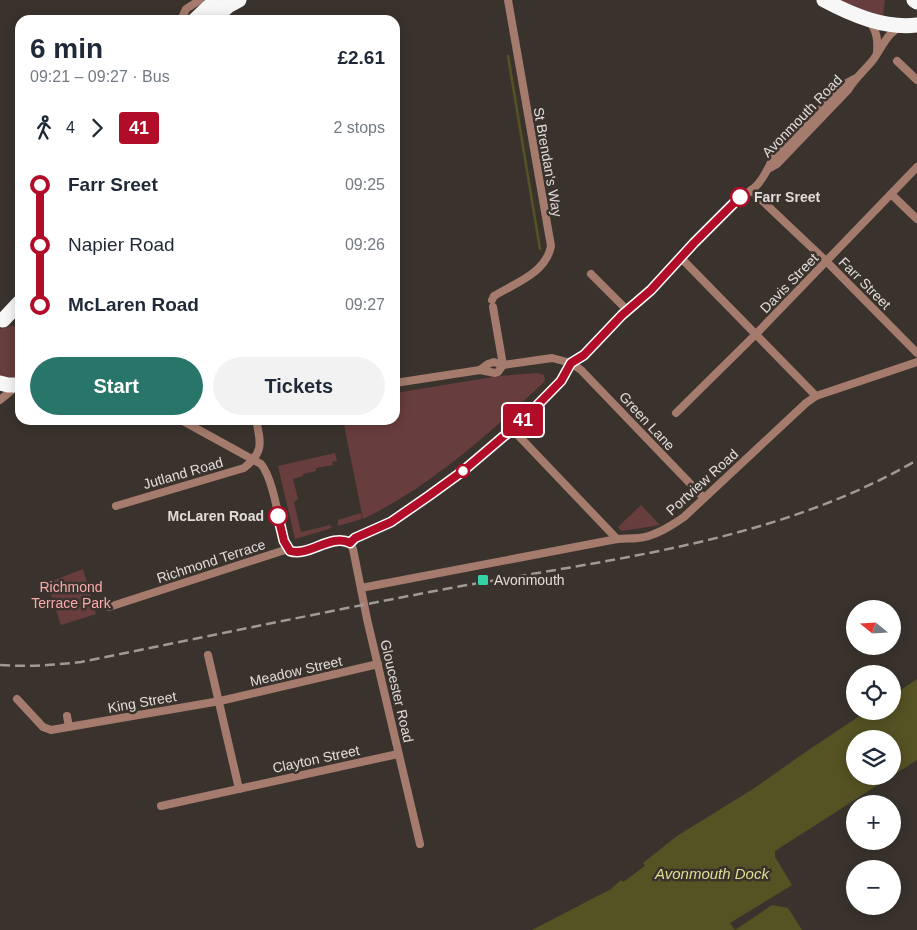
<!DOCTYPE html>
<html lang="en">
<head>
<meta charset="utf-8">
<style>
  :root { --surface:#fff; --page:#f2f2f3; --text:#1f2937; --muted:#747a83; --accent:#28766a }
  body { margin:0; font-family:Arial,sans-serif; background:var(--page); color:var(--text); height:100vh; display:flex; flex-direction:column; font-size:19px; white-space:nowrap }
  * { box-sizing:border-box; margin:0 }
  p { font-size:16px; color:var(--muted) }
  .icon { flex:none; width:28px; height:28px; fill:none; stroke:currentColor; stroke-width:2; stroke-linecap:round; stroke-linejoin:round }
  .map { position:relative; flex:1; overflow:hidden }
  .details { position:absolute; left:15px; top:15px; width:385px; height:410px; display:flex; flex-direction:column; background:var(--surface); border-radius:15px; box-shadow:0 2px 12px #0003 }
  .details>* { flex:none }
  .badge { padding:0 10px; border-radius:4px; font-size:18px; line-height:32px }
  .needle { width:32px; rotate:288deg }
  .buttons { position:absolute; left:846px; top:600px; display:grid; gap:10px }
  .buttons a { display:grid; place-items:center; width:55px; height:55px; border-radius:50%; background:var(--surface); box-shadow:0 2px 12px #0003; font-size:25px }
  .map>.badge { position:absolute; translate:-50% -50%; box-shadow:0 0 0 2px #fff }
  .legs { display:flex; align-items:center; gap:8px; height:55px; padding:0 15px; font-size:16px }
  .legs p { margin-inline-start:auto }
  .headline { display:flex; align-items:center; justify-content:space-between; height:85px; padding:0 15px }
  h1 { font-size:28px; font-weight:700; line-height:38px }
  .button { display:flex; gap:10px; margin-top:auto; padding:10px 15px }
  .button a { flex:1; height:58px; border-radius:30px; background:var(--accent); color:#fff; font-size:20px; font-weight:700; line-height:58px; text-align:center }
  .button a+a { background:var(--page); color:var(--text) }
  ul { padding:0 15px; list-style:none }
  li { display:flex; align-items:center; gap:18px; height:60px; font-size:19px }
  li i { display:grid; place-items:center; width:8px; height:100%; margin:0 6px; background:currentColor }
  li i::after { content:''; width:12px; height:12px; margin:-6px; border:4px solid; border-radius:50%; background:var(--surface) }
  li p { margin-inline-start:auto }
  li:first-child i { background:linear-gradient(#0000 50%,currentColor 0) }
  li:last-child i { background:linear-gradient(currentColor 50%,#0000 0) }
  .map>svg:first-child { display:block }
  .green { fill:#683d3d }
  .water { fill:#555224 }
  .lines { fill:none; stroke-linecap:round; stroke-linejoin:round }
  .stream { stroke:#555224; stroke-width:2.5 }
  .street { stroke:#a47b6c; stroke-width:8 }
  .highway { stroke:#f7f7f7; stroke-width:15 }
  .rail { stroke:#9f9a95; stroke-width:2.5; stroke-dasharray:10 5; stroke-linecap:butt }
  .line-1-casing { stroke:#fff; stroke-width:11 }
  .line-1 { stroke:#b10d28; stroke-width:8 }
  .stop-1-dot { fill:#fff; stroke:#b10d28; stroke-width:2.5 }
  .poi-dot { fill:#34d4a8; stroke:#3a332d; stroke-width:2 }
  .labels { text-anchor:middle; stroke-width:5; stroke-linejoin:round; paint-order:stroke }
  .street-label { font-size:14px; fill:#e0dcd8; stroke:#3a332d }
  .stop-label { font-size:14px; font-weight:bold; fill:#e0dcd8; stroke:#3a332d; text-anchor:start }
  .poi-label { font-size:14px; fill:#e0dcd8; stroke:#3a332d; text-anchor:start }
  .park-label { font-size:14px; fill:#faaaa9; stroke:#3a332d }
  .water-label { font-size:15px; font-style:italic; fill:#e1dd92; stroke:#3a332d }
</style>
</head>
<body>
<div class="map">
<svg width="917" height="930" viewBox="0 0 917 930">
  <rect width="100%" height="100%" fill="#3a332d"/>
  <g class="green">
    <polygon points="836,0 885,0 883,16 882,17"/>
    <polygon points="11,326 20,327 20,377 13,378 0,376 0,329"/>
    <path d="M538 373 544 375 545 381C489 434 433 485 363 519L343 420H395V393L499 376Z"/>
    <polygon points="335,453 337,461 332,462 333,465 316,468 316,471 303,474 303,476 293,479 298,499 294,502 301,532 327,526 328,524 332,528 295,539 278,466"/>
    <polygon points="641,505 660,525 622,531 618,527"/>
    <polygon points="361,513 362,519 338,526 338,520"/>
    <polygon points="83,569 96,614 61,625 47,583"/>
  </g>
  <g class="water">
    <polygon points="917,679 917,760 892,776 892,739 855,739 855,776 892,776 775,851 775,857 792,885 730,923 735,930 532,930 611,889 621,880 623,882 645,866 643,863 677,836 753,789 807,751 867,711 892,711 893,695"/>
    <polygon points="772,905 788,908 802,930 735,930"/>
  </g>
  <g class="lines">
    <polyline class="stream" points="508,56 540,249"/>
    <g class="street">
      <polyline points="181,20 186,9 200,0"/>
      <path d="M869 21C877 31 878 40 877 52"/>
      <polyline points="897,61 917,80"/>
      <path d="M768 169 777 164 848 90C855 78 864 71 873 60 881 49 887 33 900 27"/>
      <polyline points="751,190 827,262 917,353"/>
      <polyline points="891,194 917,219"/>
      <polyline points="681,258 816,396"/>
      <polyline points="591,274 628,311"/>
      <path d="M492 300 494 296C515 283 546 273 551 246L508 0"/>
      <polyline points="493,307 503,365"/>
      <polyline points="480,370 488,364 494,362 503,365 552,358 571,363 581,370 704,498"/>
      <polyline points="395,383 480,370 495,373 498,372 503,365"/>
      <polyline points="0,400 17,386"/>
      <polyline points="676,413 756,334 917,167"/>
      <path d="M181 420 261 464C273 478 279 521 284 541L288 549"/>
      <polyline points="513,430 617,539"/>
      <path d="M116 506 244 468C264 452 261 443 256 420"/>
      <path d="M350 543 355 538 391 522 430 495 479 458 504 436 515 429 561 381 571 363 584 355 622 315 651 290 731 205C738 198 747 194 754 188 762 181 768 169 772 160L843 85 854 79"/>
      <polyline points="350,543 353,549 367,619 420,844"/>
      <path d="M361 588 617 539C624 538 631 539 638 538 654 537 671 526 684 517L806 403 816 396 917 362"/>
      <polyline points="109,607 288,549 293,552 298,552 337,540 350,543"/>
      <polyline points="208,655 239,789"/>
      <polyline points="17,699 43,727 51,730 220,701 378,664"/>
      <polyline points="67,716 69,727"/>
      <polyline points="161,806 398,754"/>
    </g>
    <g class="highway">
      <path d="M824 0C852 15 885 29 917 25"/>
      <polyline points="914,0 917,2"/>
      <polyline points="195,20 216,0"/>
      <polyline points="212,20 228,6 239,0"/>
      <polyline points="3,320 20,302"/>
      <polyline points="0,383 8,385 20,385"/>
    </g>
    <path class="rail" d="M0 665C28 667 54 665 81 662 205 637 328 611 451 588 609 559 775 543 917 460"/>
  </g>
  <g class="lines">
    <g class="line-1-casing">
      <path id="line-1" d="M278 516 284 541 290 551C309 557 331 533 350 543L355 538 391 522 430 495 463 471 504 436 515 428 561 381 571 363 584 355 622 315 651 290 694 243 740 197"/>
    </g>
    <use href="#line-1" class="line-1"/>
  </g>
  <g class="stop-1-dot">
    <circle cx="740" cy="197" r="9"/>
    <circle cx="463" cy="471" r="6"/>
    <circle cx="278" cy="516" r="9"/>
  </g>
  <rect class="poi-dot" x="477" y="574" width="12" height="12" rx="2.5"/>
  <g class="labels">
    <g class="street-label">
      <text transform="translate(802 116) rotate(-46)" y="5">Avonmouth Road</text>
      <text transform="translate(548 162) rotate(80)" y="5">St Brendan's Way</text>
      <text transform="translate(789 283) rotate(-46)" y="5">Davis Street</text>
      <text transform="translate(865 283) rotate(45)" y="5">Farr Street</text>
      <text transform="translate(647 421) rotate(47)" y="5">Green Lane</text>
      <text transform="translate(183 473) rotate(-16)" y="5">Jutland Road</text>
      <text transform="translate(702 482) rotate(-42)" y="5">Portview Road</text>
      <text transform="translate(211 561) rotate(-18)" y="5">Richmond Terrace</text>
      <text transform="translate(296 671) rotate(-13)" y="5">Meadow Street</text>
      <text transform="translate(397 691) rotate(77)" y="5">Gloucester Road</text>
      <text transform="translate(142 702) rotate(-10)" y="5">King Street</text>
      <text transform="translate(316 759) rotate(-12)" y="5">Clayton Street</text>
    </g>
    <g class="stop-label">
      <text x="754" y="202">Farr Sreet</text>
      <text x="264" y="521" text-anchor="end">McLaren Road</text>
    </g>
    <g class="poi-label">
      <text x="494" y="585">Avonmouth</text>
    </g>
    <g class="park-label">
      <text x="71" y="592">Richmond<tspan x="71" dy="16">Terrace Park</tspan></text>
    </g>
    <g class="water-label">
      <text x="712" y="879">Avonmouth Dock</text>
    </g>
  </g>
</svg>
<div class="buttons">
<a><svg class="needle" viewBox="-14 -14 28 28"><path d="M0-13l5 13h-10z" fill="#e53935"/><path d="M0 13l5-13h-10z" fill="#747a83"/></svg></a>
<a><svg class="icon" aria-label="locate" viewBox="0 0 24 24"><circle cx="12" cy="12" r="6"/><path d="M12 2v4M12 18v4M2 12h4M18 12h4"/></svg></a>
<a><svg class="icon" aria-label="layers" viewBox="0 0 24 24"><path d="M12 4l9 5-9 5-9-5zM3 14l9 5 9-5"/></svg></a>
<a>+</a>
<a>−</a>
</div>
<b class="badge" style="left:523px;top:420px;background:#b10d28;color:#fff">41</b>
<section class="details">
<div class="headline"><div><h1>6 min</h1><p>09:21 – 09:27 · Bus</p></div><b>£2.61</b></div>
<div class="legs"><svg class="icon" aria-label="walk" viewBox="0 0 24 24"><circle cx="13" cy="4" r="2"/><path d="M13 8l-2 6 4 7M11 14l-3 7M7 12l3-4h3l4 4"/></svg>4<svg class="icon" aria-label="forward" viewBox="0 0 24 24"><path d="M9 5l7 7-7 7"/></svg><b class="badge" style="background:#b10d28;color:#fff">41</b><p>2 stops</p></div>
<ul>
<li><i style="color:#b10d28"></i><b>Farr Sreet</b><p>09:25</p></li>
<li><i style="color:#b10d28"></i><span>Napier Road</span><p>09:26</p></li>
<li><i style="color:#b10d28"></i><b>McLaren Road</b><p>09:27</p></li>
</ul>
<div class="button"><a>Start</a><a>Tickets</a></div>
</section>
</div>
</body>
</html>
